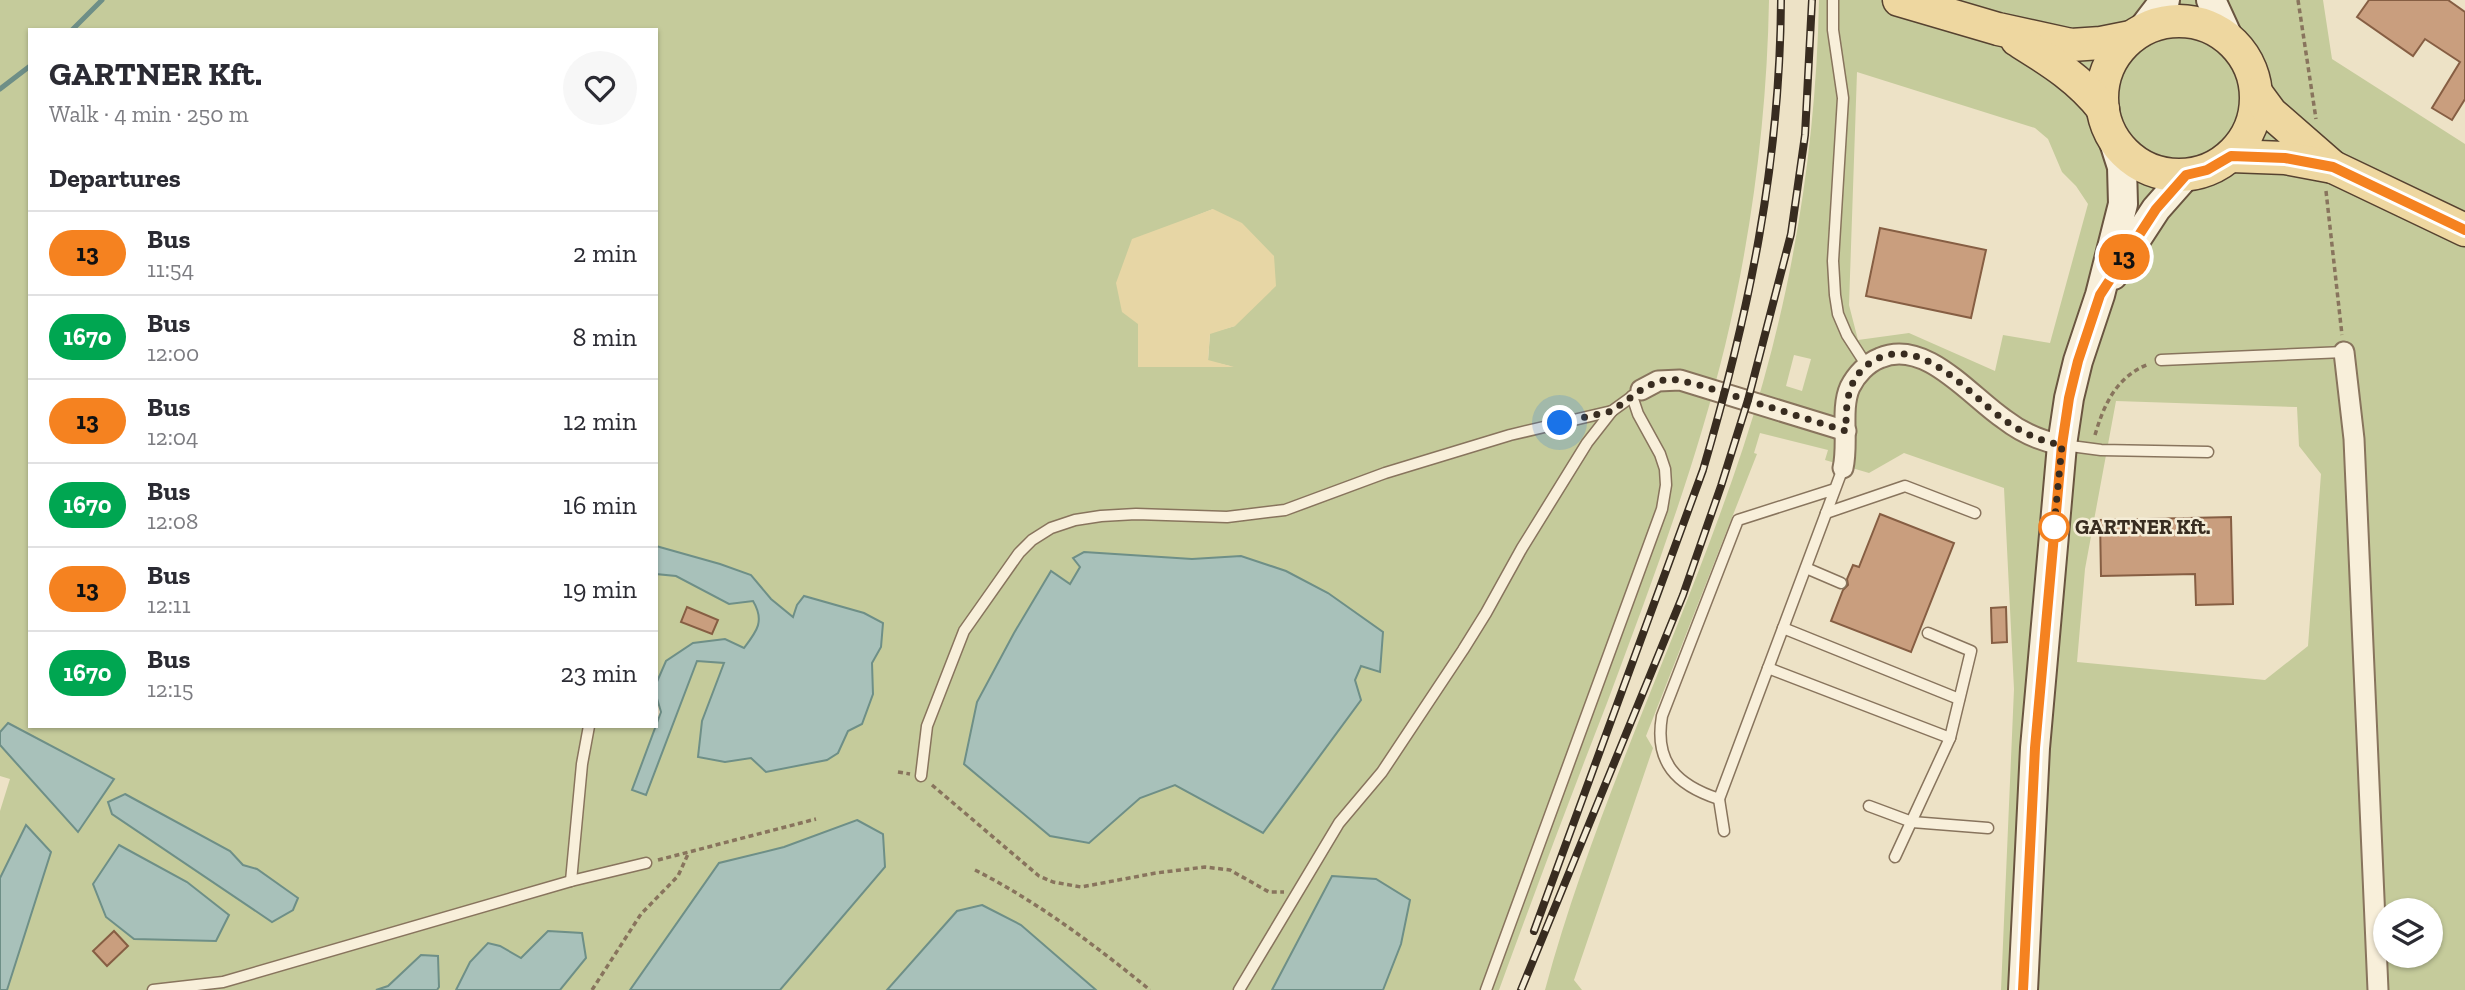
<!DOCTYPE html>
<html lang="en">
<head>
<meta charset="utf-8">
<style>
  :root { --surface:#fff; --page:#f7f7f7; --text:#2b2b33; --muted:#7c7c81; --line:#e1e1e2 }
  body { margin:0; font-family:"Zilla Slab",serif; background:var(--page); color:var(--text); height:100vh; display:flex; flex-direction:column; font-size:26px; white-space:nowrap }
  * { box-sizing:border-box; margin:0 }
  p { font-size:23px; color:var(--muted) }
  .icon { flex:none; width:38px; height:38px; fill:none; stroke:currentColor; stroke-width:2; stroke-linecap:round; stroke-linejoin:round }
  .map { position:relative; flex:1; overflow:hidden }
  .panel { position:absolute; left:28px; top:28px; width:630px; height:700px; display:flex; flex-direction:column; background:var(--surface); border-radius:0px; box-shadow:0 2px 5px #0004 }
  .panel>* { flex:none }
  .badge { padding:0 14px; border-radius:23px; font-size:24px; line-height:46px }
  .fabs { position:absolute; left:2373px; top:898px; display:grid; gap:14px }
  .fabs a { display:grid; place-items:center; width:70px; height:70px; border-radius:50%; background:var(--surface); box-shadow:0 2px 5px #0004; font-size:35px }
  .you { position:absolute; width:35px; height:35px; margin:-18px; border:5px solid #fff; border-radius:50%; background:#1a73e8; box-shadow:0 0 0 10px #1a73e833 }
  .map>.badge { position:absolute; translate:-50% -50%; box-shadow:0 0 0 4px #fff }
  h2 { padding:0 21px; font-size:26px; line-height:63px }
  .round { display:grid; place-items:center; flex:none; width:74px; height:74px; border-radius:37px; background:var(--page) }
  .head { display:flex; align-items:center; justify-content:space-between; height:119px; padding:0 21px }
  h1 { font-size:33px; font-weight:800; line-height:52px }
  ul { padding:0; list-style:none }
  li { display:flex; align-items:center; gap:21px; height:84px; padding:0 21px; border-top:2px solid var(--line) }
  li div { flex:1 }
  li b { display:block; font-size:26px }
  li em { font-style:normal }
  li .badge { min-width:77px; font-weight:700; text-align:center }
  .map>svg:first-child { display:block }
  .green { fill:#c5cb9b; fill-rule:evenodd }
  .sand { fill:#e7d6a5 }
  .water { fill:#a8c1ba; stroke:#6e8f87; stroke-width:2 }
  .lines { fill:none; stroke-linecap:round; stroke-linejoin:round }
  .stream { stroke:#6e8f87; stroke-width:5 }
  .building { fill:#c99e7e; stroke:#865e43; stroke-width:2 }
  .service-casing { stroke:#88745d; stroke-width:13 }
  .minor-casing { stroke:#88745d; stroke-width:23 }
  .secondary-casing { stroke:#6a5540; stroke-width:32 }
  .primary-casing { stroke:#564230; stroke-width:35 }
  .path { stroke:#88745d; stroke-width:3.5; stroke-dasharray:5 3.5; stroke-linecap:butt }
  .service { stroke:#f8efda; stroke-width:10 }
  .minor { stroke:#f8efda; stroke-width:19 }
  .secondary { stroke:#f8efda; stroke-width:28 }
  .primary { stroke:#eed7a0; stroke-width:32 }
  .rail-casing { stroke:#382c20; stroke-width:8 }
  .rail { stroke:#f4ecd6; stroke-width:5; stroke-dasharray:16; stroke-linecap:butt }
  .line-casing { stroke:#fff; stroke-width:16 }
  .line { stroke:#f58220; stroke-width:10 }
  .walk { stroke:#382c20; stroke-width:7; stroke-dasharray:0 12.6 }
  .stop-dot { fill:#fff; stroke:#f58220; stroke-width:3.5 }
  .labels { text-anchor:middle; stroke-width:5; stroke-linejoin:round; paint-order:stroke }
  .stop-label { font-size:21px; font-weight:bold; fill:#382c20; stroke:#f4ecd6; text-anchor:start }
</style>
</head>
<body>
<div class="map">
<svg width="2465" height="990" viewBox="0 0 2465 990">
  <rect width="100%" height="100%" fill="#ede2c6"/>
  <g class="green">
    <path d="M0 0H1769C1767 116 1752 233 1725 346 1695 468 1651 585 1607 703 1570 798 1534 894 1499 990H1383L1401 944 1293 952 1272 990H1096L1065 962 957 911 887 990H780L885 867 784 847 719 863 630 990H560L586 958 582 934 549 931 521 958 500 946 470 962 456 990H437L439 987 421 955 388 986 376 990H7L50 852 26 826 0 878V811L10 779 0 776V745L78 832 114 779 8 723 0 732ZM30 30H656V546L720 564 751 575 771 599 794 617 805 596 864 613 883 623 881 647 872 663 873 694 848 731 838 753 826 760 766 772 751 758 725 762 702 721 724 663 696 661 646 794 632 789 656 726H30ZM1213 209 1235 326 1210 333 1208 361 1230 366 1139 367 1138 324 1178 223ZM108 802 230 851 243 865 272 922 112 814Z"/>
    <path d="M1819 0H2323L2332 59 2465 144V990H2001L2014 689 2004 488 1904 453 1869 473 1825 460 1828 450 1760 433 1754 453 1757 454 1646 736 1653 748 1574 980 1582 990H1545C1595 804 1683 630 1743 448 1791 303 1816 152 1819 0ZM1857 72 2035 128 2048 139 2062 172 2076 186 2088 204 2050 343 2003 335 1995 371 1909 333 1858 340 1849 305ZM1794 355 1811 359 1802 391 1786 386ZM2116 401 2297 407 2299 446 2321 474 2308 646 2265 680 2077 662 2085 569ZM2385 910H2431V956H2385Z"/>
    <path d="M656 574 676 576 729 604 753 601C765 621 757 631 744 648L725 639 679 653 667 661 656 684Z"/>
  </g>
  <polygon class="sand" points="1213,209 1242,223 1274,256 1276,286 1235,326 1210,334 1208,360 1234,367 1138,367 1138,324 1122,312 1116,283 1132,239"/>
  <g class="water">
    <path d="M656 546 720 564 751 575 771 599 793 617 797 605 804 596 864 613 883 623 881 647 872 663 873 694 862 724 848 731 838 753 827 760 766 772 751 758 725 762 698 757 702 721 724 663 697 661 646 795 632 790 661 712 656 695V684L666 661 693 643 725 639 744 648C757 631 765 621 753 601L729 604 676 576 656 574Z"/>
    <polygon points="1084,552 1192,559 1241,556 1286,571 1328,593 1383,632 1380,672 1361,666 1355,680 1361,700 1263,833 1175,785 1140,798 1089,843 1050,836 964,764 977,702 1014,633 1051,571 1070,584 1080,567 1073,558"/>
    <polygon points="8,723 114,779 78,832 0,745 0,732"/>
    <polygon points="125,794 230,851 243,865 257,869 298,898 293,910 272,922 112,814 108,802"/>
    <polygon points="857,820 883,834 885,867 780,990 630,990 719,863 784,847"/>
    <polygon points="26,825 51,852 7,990 0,990 0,878"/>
    <polygon points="119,845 187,882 229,915 216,941 134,939 106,917 93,884"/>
    <polygon points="1332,876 1376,879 1410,900 1401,944 1383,990 1272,990"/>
    <polygon points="982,905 1021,925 1096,990 887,990 957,911"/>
    <polygon points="548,931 582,933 586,958 560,990 456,990 470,962 488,943 500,946 521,958"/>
    <polygon points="421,955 438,956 439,987 437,990 376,990 388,986"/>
  </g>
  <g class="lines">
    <g class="stream">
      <polyline points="72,30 102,0"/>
      <polyline points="0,89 30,66"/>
    </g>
  </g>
  <g class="building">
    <polygon points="2369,0 2448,0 2465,12 2465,99 2452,120 2432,108 2460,62 2425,39 2413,56 2357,17"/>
    <polygon points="1880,228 1986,250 1971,318 1866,296"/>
    <polygon points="1880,514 1954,543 1911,652 1831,621 1843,590 1848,585 1847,579 1853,565 1859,567"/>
    <polygon points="2231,517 2233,604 2196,605 2195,574 2101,576 2100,520"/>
    <polygon points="687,607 718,620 712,634 681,622"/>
    <polygon points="2006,607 2007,642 1992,643 1991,608"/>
    <polygon points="114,931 128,946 107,966 93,951"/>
  </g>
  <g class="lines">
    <g class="service-casing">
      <g id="service">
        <polyline points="1833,0 1833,30 1843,98 1833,261 1835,295 1838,314 1847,335 1867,366"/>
        <polyline points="2161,360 2344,352"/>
        <polyline points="2063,445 2101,450 2208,452"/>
        <path d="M1835 489 1738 520 1662 716C1654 762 1676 785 1719 799 1760 689 1802 578 1843 468"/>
        <polyline points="1826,513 1905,486 1975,513"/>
        <polyline points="1806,568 1841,583"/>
        <polyline points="1783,628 1959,699"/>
        <polyline points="1768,668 1950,738"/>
        <polyline points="921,776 927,726 964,631 1019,553 1032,540 1051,528 1075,520 1101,516 1136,514 1227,517 1285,510 1385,473 1510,435 1612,411"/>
        <polyline points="1719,799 1724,831"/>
        <polyline points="1869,806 1912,822 1988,828"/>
        <polyline points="1895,857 1950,738 1971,651 1928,633"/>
        <polyline points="571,881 582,764 589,726"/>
        <polyline points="153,990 223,982 571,881 646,863"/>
        <polyline points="1239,990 1339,823 1382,772 1463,650 1486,613 1522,548 1587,443 1612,411 1641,390"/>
        <polyline points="1486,990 1662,509 1666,485 1665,469 1660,454 1638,414 1632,396"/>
      </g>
    </g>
    <g class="minor-casing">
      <g id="minor">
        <polyline points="2344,352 2354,439 2378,990"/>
        <polyline points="1641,390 1658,381 1680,380 1846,431"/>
        <path d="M1843 468C1849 443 1840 409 1850 387 1856 375 1867 363 1880 358 1925 338 1970 396 2004 419 2022 433 2040 441 2062 445"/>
      </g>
    </g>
    <g class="secondary-casing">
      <g id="secondary">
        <polyline points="2211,0 2228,37"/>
        <polyline points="2142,30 2165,0"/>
        <polyline points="2113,275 2156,209 2186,175"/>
        <polyline points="2023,990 2035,748 2062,445 2069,398 2078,361 2100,295 2123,204 2122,167 2112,136"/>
      </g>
    </g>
    <g class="primary-casing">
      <g id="primary">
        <polyline points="1899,0 1998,29 2071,45 2101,43 2131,37"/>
        <circle cx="2179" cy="98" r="77"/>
        <path d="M2017 40C2049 60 2079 78 2103 109"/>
        <polyline points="2257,94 2271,113 2333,167 2465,230"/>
        <polyline points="2231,156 2285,158 2333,167"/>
      </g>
    </g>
    <g class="path">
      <polyline points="2298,0 2316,119"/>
      <polyline points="2326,191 2342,335"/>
      <path d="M2095 435C2104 404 2117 376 2149 364"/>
      <polyline points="898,772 910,774"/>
      <polyline points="932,785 1039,876 1053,882 1081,887 1156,873 1205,867 1230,870 1269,892 1284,892"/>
      <polyline points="658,860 816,819"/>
      <path d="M975 870C1038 902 1096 946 1150 990"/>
      <polyline points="592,990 641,914 678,876 689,852"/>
    </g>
    <use href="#service" class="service"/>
    <use href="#minor" class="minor"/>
    <use href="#secondary" class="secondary"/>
    <use href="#primary" class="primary"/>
    <g class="rail-casing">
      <g id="rail">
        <path d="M1534 931 1703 470C1749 313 1780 165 1781 0"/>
        <polyline points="1521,990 1683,595 1721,486 1748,400 1791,234 1805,135 1812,0"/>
      </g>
    </g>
    <use href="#rail" class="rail"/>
  </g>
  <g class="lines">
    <g class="line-casing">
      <polyline id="line" points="2023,990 2035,748 2062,445 2069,398 2078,361 2100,295 2156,209 2186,175 2207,170 2231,156 2285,158 2333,167 2465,230"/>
    </g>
    <use href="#line" class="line"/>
    <path class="walk" d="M1560 423 1612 411 1641 390 1658 381 1671 379 1696 384 1846 431C1846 405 1846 380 1870 363 1919 330 1967 393 2003 419 2022 433 2040 441 2062 445L2054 527"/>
  </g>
  <circle class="stop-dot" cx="2054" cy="527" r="14"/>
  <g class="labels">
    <g class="stop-label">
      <text x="2075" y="534">GARTNER Kft.</text>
    </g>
  </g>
</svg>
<div class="fabs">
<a><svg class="icon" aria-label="layers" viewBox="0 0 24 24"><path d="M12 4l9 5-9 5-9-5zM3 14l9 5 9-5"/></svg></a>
</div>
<div class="you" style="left:1560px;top:423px"></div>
<b class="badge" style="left:2124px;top:257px;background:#f58220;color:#111">13</b>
<section class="panel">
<div class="head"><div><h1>GARTNER Kft.</h1><p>Walk · 4 min · 250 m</p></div><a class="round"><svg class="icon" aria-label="heart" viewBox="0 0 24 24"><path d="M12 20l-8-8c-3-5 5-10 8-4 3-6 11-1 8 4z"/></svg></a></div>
<h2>Departures</h2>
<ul>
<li><span class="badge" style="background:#f58220;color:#111">13</span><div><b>Bus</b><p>11:54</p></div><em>2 min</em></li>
<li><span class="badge" style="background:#00a651;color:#fff">1670</span><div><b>Bus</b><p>12:00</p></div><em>8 min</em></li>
<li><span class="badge" style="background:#f58220;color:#111">13</span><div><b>Bus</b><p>12:04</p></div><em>12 min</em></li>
<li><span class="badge" style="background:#00a651;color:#fff">1670</span><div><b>Bus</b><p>12:08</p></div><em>16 min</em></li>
<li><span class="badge" style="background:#f58220;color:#111">13</span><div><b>Bus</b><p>12:11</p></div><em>19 min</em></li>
<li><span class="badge" style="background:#00a651;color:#fff">1670</span><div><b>Bus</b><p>12:15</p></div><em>23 min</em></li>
</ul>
</section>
</div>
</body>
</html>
